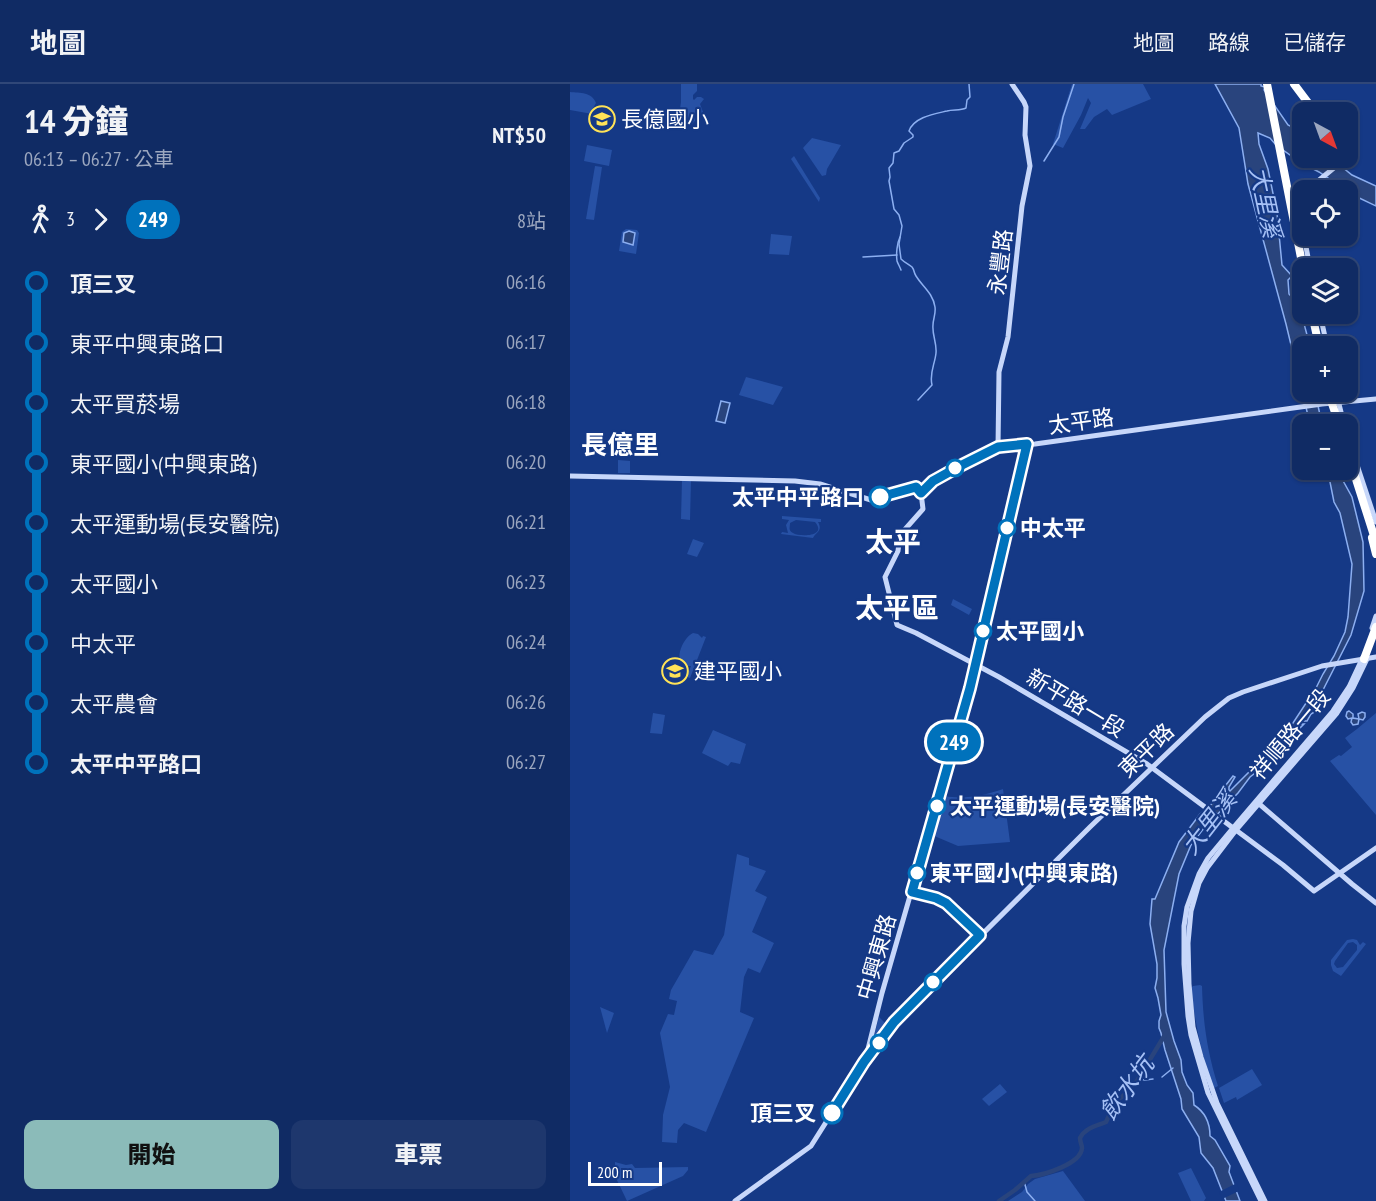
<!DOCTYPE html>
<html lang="zh-TW">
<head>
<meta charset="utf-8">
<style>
  :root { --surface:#102b64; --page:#1e376d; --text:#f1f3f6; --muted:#9ca7bf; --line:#304778; --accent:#8bbbb9 }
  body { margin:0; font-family:"PT Sans Narrow","Noto Sans TC",sans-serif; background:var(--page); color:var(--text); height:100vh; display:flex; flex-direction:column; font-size:22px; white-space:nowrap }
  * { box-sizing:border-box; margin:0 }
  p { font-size:20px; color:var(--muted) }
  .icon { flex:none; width:33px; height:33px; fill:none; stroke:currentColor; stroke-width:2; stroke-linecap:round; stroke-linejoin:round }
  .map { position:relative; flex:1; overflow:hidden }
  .side { display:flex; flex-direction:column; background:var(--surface); width:570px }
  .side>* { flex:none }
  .badge { padding:0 12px; border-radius:20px; font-size:21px; line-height:39px }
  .needle { width:39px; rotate:139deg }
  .fabs { position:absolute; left:722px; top:18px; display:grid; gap:12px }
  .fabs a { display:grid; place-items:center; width:66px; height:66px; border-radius:12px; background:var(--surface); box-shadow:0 2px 4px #0004,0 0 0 2px var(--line); font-size:30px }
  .scale { position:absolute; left:18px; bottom:15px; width:74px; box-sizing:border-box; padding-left:6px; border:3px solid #fff; border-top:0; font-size:16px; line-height:21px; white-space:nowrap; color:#fff; -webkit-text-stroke:4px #153986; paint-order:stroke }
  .map>.badge { position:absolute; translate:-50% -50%; box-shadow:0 0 0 3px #fff }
  .legs { display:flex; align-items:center; gap:9px; height:66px; padding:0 24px; font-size:20px }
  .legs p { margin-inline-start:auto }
  .summary { display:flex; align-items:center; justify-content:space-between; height:102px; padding:0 24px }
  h1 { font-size:33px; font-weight:800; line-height:45px }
  .primary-button { display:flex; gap:12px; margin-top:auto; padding:12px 24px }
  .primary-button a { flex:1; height:69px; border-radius:12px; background:var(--accent); color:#111; font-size:24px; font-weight:800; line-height:69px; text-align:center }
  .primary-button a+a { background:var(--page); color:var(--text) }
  ul { padding:0 24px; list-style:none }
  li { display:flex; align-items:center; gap:21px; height:60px; font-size:22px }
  li i { display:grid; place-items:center; width:9px; height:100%; margin:0 8px; background:currentColor }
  li i::after { content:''; width:15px; height:15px; margin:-8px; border:4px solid; border-radius:50%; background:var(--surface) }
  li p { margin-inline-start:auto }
  li:first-child i { background:linear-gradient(#0000 50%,currentColor 0) }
  li:last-child i { background:linear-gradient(currentColor 50%,#0000 0) }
  header { display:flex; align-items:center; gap:36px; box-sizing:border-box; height:84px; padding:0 30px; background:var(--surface); border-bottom:2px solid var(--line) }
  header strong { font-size:28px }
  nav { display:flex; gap:33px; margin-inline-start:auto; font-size:21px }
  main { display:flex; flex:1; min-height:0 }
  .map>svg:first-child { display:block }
  .green { fill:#2751a5; fill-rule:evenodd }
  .water { fill:#29447d; stroke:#8caff1; stroke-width:1.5 }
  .pier { fill:#153986 }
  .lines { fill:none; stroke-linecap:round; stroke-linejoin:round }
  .stream { stroke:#8caff1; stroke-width:1.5 }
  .river { stroke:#29447d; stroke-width:4.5 }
  .secondary { stroke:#c7d7fa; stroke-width:5 }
  .highway { stroke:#fff; stroke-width:8 }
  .line-1-casing { stroke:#fff; stroke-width:14 }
  .line-1 { stroke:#0072bc; stroke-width:9 }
  .stop-1-dot { fill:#fff; stroke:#0072bc; stroke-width:3 }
  .labels { text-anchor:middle; stroke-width:4.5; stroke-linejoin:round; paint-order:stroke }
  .poi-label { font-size:22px; fill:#fff; stroke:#153986; text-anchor:start }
  .street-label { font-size:22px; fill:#fff; stroke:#153986 }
  .stop-label { font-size:22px; font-weight:bold; fill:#fff; stroke:#153986; text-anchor:start }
  .water-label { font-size:24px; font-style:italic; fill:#a6c1f6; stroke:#153986 }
  .quarter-label { font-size:26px; font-weight:bold; fill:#fff; stroke:#153986 }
  .district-label { font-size:28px; font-weight:bold; fill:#fff; stroke:#153986 }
</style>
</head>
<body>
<header>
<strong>地圖</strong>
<nav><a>地圖</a><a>路線</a><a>已儲存</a></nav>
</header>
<main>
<section class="side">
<div class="summary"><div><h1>14 分鐘</h1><p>06:13 – 06:27 · 公車</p></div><b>NT$50</b></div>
<div class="legs"><svg class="icon" aria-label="walk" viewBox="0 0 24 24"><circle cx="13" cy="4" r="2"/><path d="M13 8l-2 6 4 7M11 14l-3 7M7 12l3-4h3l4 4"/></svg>3<svg class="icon" aria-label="forward" viewBox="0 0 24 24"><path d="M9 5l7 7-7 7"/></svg><b class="badge" style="background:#0072bc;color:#fff">249</b><p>8站</p></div>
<ul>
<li><i style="color:#0072bc"></i><b>頂三叉</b><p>06:16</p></li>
<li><i style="color:#0072bc"></i><span>東平中興東路口</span><p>06:17</p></li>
<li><i style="color:#0072bc"></i><span>太平買菸場</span><p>06:18</p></li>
<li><i style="color:#0072bc"></i><span>東平國小(中興東路)</span><p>06:20</p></li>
<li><i style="color:#0072bc"></i><span>太平運動場(長安醫院)</span><p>06:21</p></li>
<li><i style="color:#0072bc"></i><span>太平國小</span><p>06:23</p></li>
<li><i style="color:#0072bc"></i><span>中太平</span><p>06:24</p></li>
<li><i style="color:#0072bc"></i><span>太平農會</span><p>06:26</p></li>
<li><i style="color:#0072bc"></i><b>太平中平路口</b><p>06:27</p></li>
</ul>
<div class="primary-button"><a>開始</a><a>車票</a></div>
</section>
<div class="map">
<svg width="806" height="1117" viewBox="0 0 806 1117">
  <rect width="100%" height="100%" fill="#153986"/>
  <g class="green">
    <polygon points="111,0 127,0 127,7 123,11 123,15 124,16 127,13 131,13 134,15 130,20 133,28 122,40 119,40 111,30 110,25 111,18"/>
    <polygon points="502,0 573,0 581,15 542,31 537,25 524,33 515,45 510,45 521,19 518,14 511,31 493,64 483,60"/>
    <path d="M0 8C10 9 22 8 26 19L22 26 29 28 28 31 0 26Z"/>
    <polygon points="242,54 271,61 257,85 256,91 252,92 233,64"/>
    <polygon points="17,61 42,66 39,82 14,77"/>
    <polygon points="224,72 250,114 249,118 221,75"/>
    <polygon points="25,82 32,83 24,136 16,135"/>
    <polygon points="56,145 67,146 69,149 66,170 49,167 52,148"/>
    <polygon points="201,150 222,152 219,171 199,170"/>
    <polygon points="176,293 213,303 203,321 169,311"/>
    <polygon points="48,376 60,377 60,389 48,389"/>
    <polygon points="112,396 121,396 120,436 111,435"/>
    <path d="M212 432 251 435V438H248C253 447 246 448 243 454L211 450 212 448 218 449 216 441 219 436 212 435ZM226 436 245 438C258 453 229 453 223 449 218 446 220 444 220 439Z"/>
    <polygon points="123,455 134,459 127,473 117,470"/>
    <polygon points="383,515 402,525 399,531 381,521"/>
    <path d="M123 549 128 550 132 554 133 552 136 553 120 594 117 593 121 582C100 583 112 554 123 549Z"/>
    <polygon points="83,629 95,631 92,650 80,649"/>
    <polygon points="806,629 806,731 760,677 769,671 771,672 782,663 775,654 787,645"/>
    <polygon points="143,646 176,660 170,680 161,678 158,682 132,669"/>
    <path d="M433 705 440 758 388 762 362 751 375 712C394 716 415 711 433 705Z"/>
    <polygon points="167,770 179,774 179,781 196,787 185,807 197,813 182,848 204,859 190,889 178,884 174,893 170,928 184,934 136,1048 114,1039 108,1046 107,1059 92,1058 93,1031 100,1003 90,949 98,930 104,931 107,917 99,915 101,906 124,866 143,871 154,851"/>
    <path d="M783 855 787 856 790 861 793 858 796 860 771 892 763 887 761 881V876L777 856ZM783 858 787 861V866L773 883 767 884 764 880 765 877 778 859Z"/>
    <path d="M630 901 632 902C633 938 637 967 648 1002L642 1005C632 970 625 940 621 904L623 902Z"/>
    <polygon points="30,923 44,929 37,949"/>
    <polygon points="309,933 316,940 316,942 301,963"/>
    <polygon points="682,985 692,1001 667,1016 666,1013 654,1019 649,1004"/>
    <polygon points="430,1000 437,1008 419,1022 412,1015"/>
    <polygon points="45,1078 56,1081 62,1080 65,1084 118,1083 118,1086 113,1092 57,1117 45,1092"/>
    <polygon points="621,1084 636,1114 634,1117 621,1117 608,1089"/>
    <polygon points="493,1087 515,1117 438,1117 452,1108 458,1100 465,1095"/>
  </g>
  <g class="water">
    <polygon points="645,0 691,0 691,2 695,3 694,6 718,41 732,48 732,74 761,74 782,91 806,102 806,122 783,111 749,88 730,78 706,61 700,54 688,49 689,60 698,85 707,129 712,181 722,192 718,196 719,210 729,221 740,262 732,262 732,308 745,308 752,340 740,340 716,240 678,100 669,44"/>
    <polygon points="59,147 65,149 63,161 53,158 54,149"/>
    <polygon points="151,317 160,319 155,339 146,337"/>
    <path d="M755 386H767L782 413 793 458 794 507 781 551 753 606 746 627 741 630 737 637H732L729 640H734L724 650 717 659 707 668 697 680 680 693 668 709 634 744 621 761 609 790 594 866 596 928 604 957 611 976 612 988 617 1001 623 1009 624 1021C635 1028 640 1039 640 1052L645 1056 660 1082 659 1088 670 1117H656L643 1084 631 1069 629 1053 612 1025 611 1015 595 966 591 949 589 944V937L591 931 588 914 585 904 587 894V880L580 840 582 815H585L609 758 630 730 652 711V706L663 692 665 693 659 703V706L660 707 691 676 723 639 746 604 753 590 764 572 775 548 778 533 782 480 770 429 764 418 759 393Z"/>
    <polygon points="779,627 783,630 783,634 789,635 788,630 792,628 795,629 795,633 793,636 789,635 788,640 783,641 781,638 782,634 778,635 776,632 777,628"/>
  </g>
  <polygon class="pier" points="667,1099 669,1107 652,1115 649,1108"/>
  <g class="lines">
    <g class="stream">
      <polyline points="474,77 489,53 493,33 504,0"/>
      <path d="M330 153C327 159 326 170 327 177 328 180 330 183 331 186"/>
      <polyline points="293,173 327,171"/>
      <path d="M348 316 362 301C359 289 365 280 366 269 367 259 362 251 363 241 363 235 366 230 365 223 363 209 352 202 346 192 343 187 345 187 342 183 338 180 334 178 331 175L329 160 332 142 329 131 324 125 319 97 320 93 319 84 323 79 324 69 329 67 334 59 343 53V51L339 47C344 33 364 30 377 27 383 25 390 27 396 24L397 16 400 13 399 0"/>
      <polyline points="592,993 603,984"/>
      <polyline points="568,995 575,996 583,995"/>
      <polyline points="454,1097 457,1108 465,1117"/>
    </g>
    <path class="river" d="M429 1117 445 1106 461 1092C474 1091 511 1080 512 1064 512 1061 510 1058 510 1054 515 1044 526 1042 536 1038L546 1017 552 1013 567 997 596 949"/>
    <g class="secondary">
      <polyline points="777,60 782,68 777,72"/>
      <polyline points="737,106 776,74"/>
      <path d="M732 111C724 120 730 133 732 143"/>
      <polyline points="734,152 740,184"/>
      <polyline points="750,230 757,262"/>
      <polyline points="766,308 774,340"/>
      <polyline points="428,363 429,288 438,253 452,122 460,82 455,51 456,23 454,18 442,0"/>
      <polyline points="783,369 806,438"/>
      <polyline points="0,392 225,397 250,400 301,416 346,403 351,409"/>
      <polyline points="351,409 353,425 330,451 328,467 315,493 327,541 346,549 429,593 577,680 713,781 744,807 806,764"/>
      <polyline points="351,409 363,397 390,382 428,363 465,360 752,320 806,315"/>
      <polyline points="802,544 806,532"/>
      <polyline points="687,718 782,800 806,819"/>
      <polyline points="295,977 312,909 400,604 457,360"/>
      <polyline points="165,1117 241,1062 294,978 324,938 520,743 635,633 659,614 673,608 752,582 806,573"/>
      <polyline points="691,1117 638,1009 621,951 618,932 614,880 614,842 617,823 629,790 638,774 663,744 763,627 779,603 793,573"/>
      <polyline points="695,1117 647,1019 631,973 623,943 619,900 618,859 621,827 629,799 637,784 666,746 767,629 783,604 797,575"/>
    </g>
    <g class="highway">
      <polyline points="697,0 733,184"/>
      <polyline points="724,0 745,28"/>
      <polyline points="742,230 749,262"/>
      <polyline points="758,308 769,340"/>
      <polyline points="777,356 782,371"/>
      <polyline points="777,367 806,458"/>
      <polyline points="802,454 806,470"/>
      <polyline points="794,575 806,543"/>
    </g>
  </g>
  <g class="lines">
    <g class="line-1-casing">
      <polyline id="line-1" points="262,1029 294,978 324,938 410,851 376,819 366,814 342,808 400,604 457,360 428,363 390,382 363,397 351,409 346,403 310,413"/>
    </g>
    <use href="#line-1" class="line-1"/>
  </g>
  <defs>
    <g id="school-ring" transform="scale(1.35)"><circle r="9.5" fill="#153986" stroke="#ffe357" stroke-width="1.5"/><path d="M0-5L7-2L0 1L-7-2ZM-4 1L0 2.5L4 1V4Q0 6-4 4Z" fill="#ffe357"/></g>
  </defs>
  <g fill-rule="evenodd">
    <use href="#school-ring" x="32" y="35"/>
    <use href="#school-ring" x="105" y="587"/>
  </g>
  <g class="stop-1-dot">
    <circle cx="385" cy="384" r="8"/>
    <circle cx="310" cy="413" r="10"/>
    <circle cx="437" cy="444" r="8"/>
    <circle cx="413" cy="547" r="8"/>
    <circle cx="367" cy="722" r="8"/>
    <circle cx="347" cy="789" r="8"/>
    <circle cx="363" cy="898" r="8"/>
    <circle cx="309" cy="959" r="8"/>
    <circle cx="262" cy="1029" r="10"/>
  </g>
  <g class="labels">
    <g class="poi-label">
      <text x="51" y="43">長億國小</text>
      <text x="124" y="595">建平國小</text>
    </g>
    <g class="street-label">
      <text transform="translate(430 178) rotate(-83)" y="8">永豐路</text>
      <text transform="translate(511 337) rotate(-8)" y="8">太平路</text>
      <text transform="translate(506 619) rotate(31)" y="8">新平路一段</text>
      <text transform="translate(720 650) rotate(-50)" y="8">祥順路一段</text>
      <text transform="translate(576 666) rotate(-44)" y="8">東平路</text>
      <text transform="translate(306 873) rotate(-74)" y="8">中興東路</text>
    </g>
    <g class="stop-label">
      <text x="294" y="421" text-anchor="end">太平中平路口</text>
      <text x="450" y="452">中太平</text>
      <text x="426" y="555">太平國小</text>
      <text x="380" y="730">太平運動場(長安醫院)</text>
      <text x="360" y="797">東平國小(中興東路)</text>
      <text x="246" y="1037" text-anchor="end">頂三叉</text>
    </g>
    <g class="water-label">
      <text transform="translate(695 118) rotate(78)" y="8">大里溪</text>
      <text transform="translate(639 739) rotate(-52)" y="8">大里溪</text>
      <text transform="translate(557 1004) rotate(-53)" y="8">飲水坑</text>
    </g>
    <g class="quarter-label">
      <text x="50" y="370">長億里</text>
    </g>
    <g class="district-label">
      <text x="323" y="468">太平</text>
      <text x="327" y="534">太平區</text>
    </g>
  </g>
</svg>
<div class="fabs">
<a><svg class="needle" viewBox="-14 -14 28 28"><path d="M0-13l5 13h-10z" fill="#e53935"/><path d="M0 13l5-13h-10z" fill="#9ca7bf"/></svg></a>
<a><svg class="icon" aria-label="locate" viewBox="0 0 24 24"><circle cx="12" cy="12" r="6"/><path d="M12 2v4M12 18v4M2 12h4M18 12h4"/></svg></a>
<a><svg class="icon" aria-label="layers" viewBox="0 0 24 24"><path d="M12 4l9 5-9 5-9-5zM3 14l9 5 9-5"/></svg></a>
<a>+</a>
<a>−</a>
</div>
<div class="scale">200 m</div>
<b class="badge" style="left:384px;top:658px;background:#0072bc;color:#fff">249</b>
</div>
</main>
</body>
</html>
